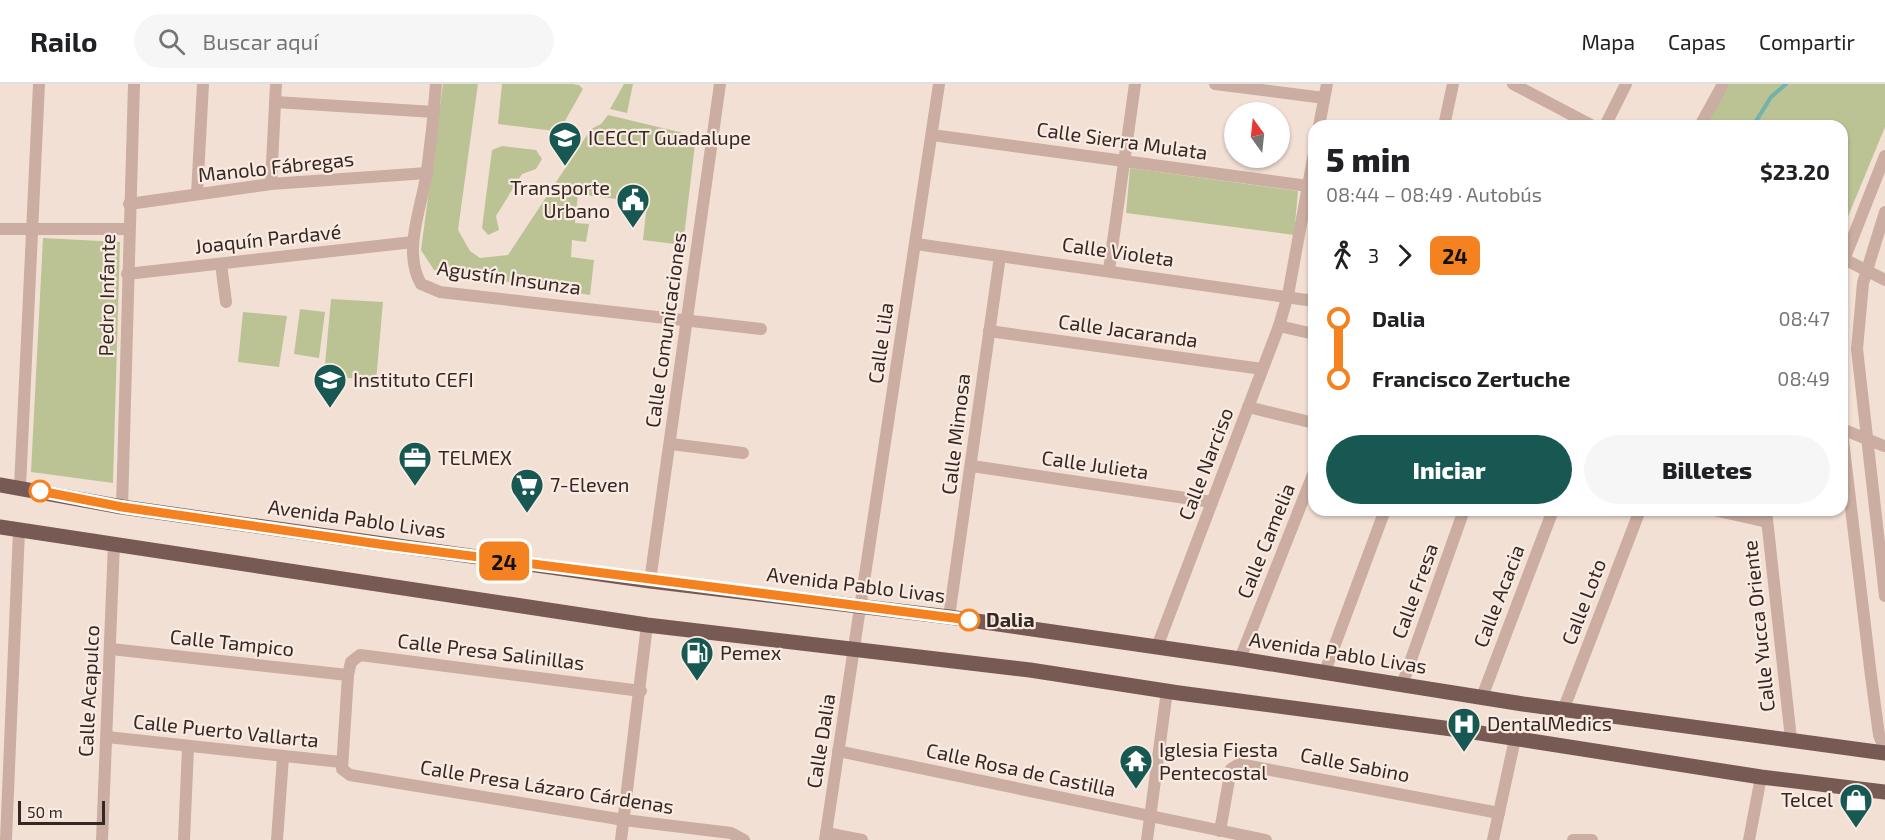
<!DOCTYPE html>
<html lang="es">
<head>
<meta charset="utf-8">
<style>
  :root { --surface:#fff; --page:#f6f6f6; --text:#202124; --muted:#757577; --line:#e0e0e0; --accent:#175952 }
  body { margin:0; font-family:"Exo 2",sans-serif; background:var(--page); color:var(--text); height:100vh; display:flex; flex-direction:column; font-size:22px; white-space:nowrap }
  * { box-sizing:border-box; margin:0 }
  p { font-size:20px; color:var(--muted) }
  .icon { flex:none; width:33px; height:33px; fill:none; stroke:currentColor; stroke-width:2; stroke-linecap:round; stroke-linejoin:round }
  .map { position:relative; flex:1; overflow:hidden }
  .panel { position:absolute; left:1308px; top:36px; width:540px; height:396px; display:flex; flex-direction:column; background:var(--surface); border-radius:18px; box-shadow:0 2px 4px #0004 }
  .panel>* { flex:none }
  .badge { padding:0 12px; border-radius:9px; font-size:21px; line-height:39px }
  .needle { width:39px; rotate:345deg }
  .fabs { position:absolute; left:1224px; top:18px; display:grid; gap:12px }
  .fabs a { display:grid; place-items:center; width:66px; height:66px; border-radius:50%; background:var(--surface); box-shadow:0 2px 4px #0004; font-size:30px }
  .scale { position:absolute; left:18px; bottom:15px; width:87px; box-sizing:border-box; padding-left:6px; border:3px solid #352724; border-top:0; font-size:16px; line-height:21px; white-space:nowrap; color:#352724; -webkit-text-stroke:4px #faebe2; paint-order:stroke }
  .map>.badge { position:absolute; translate:-50% -50%; box-shadow:0 0 0 3px #fff }
  .legs { display:flex; align-items:center; gap:9px; height:66px; padding:0 18px; font-size:20px }
  .legs p { margin-inline-start:auto }
  .summary { display:flex; align-items:center; justify-content:space-between; height:102px; padding:0 18px }
  h1 { font-size:33px; font-weight:800; line-height:45px }
  .primary-button { display:flex; gap:12px; margin-top:auto; padding:12px 18px }
  .primary-button a { flex:1; height:69px; border-radius:36px; background:var(--accent); color:#fff; font-size:24px; font-weight:800; line-height:69px; text-align:center }
  .primary-button a+a { background:var(--page); color:var(--text) }
  ul { padding:0 18px; list-style:none }
  li { display:flex; align-items:center; gap:21px; height:60px; font-size:22px }
  li i { display:grid; place-items:center; width:9px; height:100%; margin:0 8px; background:currentColor }
  li i::after { content:''; width:15px; height:15px; margin:-8px; border:4px solid; border-radius:50%; background:var(--surface) }
  li p { margin-inline-start:auto }
  li:first-child i { background:linear-gradient(#0000 50%,currentColor 0) }
  li:last-child i { background:linear-gradient(currentColor 50%,#0000 0) }
  header { display:flex; align-items:center; gap:36px; box-sizing:border-box; height:84px; padding:0 30px; background:var(--surface); border-bottom:2px solid var(--line) }
  header strong { font-size:28px }
  nav { display:flex; gap:33px; margin-inline-start:auto; font-size:21px }
  .search { width:420px; height:54px; background:var(--page); display:flex; align-items:center; gap:15px; box-sizing:border-box; padding:0 21px; border-radius:33px; color:var(--muted); font-size:22px }
  .map>svg:first-child { display:block }
  .green { fill:#bbc395 }
  .lines { fill:none; stroke-linecap:round; stroke-linejoin:round }
  .stream { stroke:#72b2aa; stroke-width:4 }
  .minor { stroke:#cbada1; stroke-width:12 }
  .major { stroke:#785a54; stroke-width:15 }
  .line-1-casing { stroke:#fff; stroke-width:14 }
  .line-1 { stroke:#f58220; stroke-width:9 }
  .stop-1-dot { fill:#fff; stroke:#f58220; stroke-width:3 }
  .labels { text-anchor:middle; stroke-width:4.5; stroke-linejoin:round; paint-order:stroke }
  .poi-label { font-size:20px; fill:#352724; stroke:#faebe2; text-anchor:start }
  .street-label { font-size:20px; fill:#352724; stroke:#faebe2 }
  .stop-label { font-size:20px; font-weight:bold; fill:#352724; stroke:#faebe2; text-anchor:start }
</style>
</head>
<body>
<header>
<strong>Railo</strong>
<div class="search"><svg class="icon" aria-label="search" viewBox="0 0 24 24"><circle cx="10" cy="10" r="6"/><path d="M15 15l6 6"/></svg>Buscar aquí</div>
<nav><a>Mapa</a><a>Capas</a><a>Compartir</a></nav>
</header>
<div class="map">
<svg width="1885" height="756" viewBox="0 0 1885 756">
  <rect width="100%" height="100%" fill="#f3e0d5"/>
  <g class="green">
    <polygon points="443,0 478,0 458,146 470,167 480,174 508,171 591,45 601,40 608,31 696,52 683,161 643,156 647,119 578,110 575,139 589,140 586,158 572,156 571,173 594,176 590,211 434,186 421,166"/>
    <polygon points="502,0 572,0 579,1 583,5 561,44 555,47 498,40"/>
    <polygon points="624,0 633,0 627,29 610,25"/>
    <polygon points="1729,0 1885,0 1885,43 1842,147 1842,42 1705,42"/>
    <polygon points="502,62 536,66 542,75 536,85 522,90 496,132 499,146 488,151 482,144 492,66"/>
    <polygon points="1130,84 1298,107 1294,151 1126,129"/>
    <polygon points="43,154 120,158 113,399 31,388"/>
    <polygon points="331,215 383,218 376,297 324,291"/>
    <polygon points="300,225 325,228 319,274 294,270"/>
    <polygon points="243,228 287,232 279,283 238,278"/>
  </g>
  <g class="lines">
    <polyline class="stream" points="1753,42 1771,13 1786,0"/>
    <g class="minor">
      <path d="M436 0C434 29 431 58 427 87 422 123 402 167 421 200L440 208 761 245"/>
      <polyline points="1215,0 1324,14"/>
      <polyline points="1513,0 1593,42"/>
      <polyline points="275,18 434,28"/>
      <polyline points="1319,42 1327,0"/>
      <polyline points="1444,42 1453,0"/>
      <polyline points="1605,42 1626,0"/>
      <polyline points="1700,42 1723,0"/>
      <polyline points="932,51 1308,102"/>
      <polyline points="271,100 276,0"/>
      <polyline points="197,110 203,0"/>
      <polyline points="129,120 271,100 427,89"/>
      <polyline points="1885,128 1863,199 1857,265 1885,512"/>
      <polyline points="0,145 128,145"/>
      <polyline points="916,160 1314,217"/>
      <polyline points="1842,174 1885,196"/>
      <polyline points="221,180 226,218"/>
      <polyline points="1842,181 1885,72"/>
      <polyline points="1109,186 1135,0"/>
      <polyline points="127,190 413,158"/>
      <polyline points="1279,242 1314,250"/>
      <polyline points="989,247 1262,285"/>
      <polyline points="1248,323 1314,339"/>
      <polyline points="1842,345 1884,362"/>
      <polyline points="1842,348 1871,592 1879,651 1885,667"/>
      <polyline points="671,360 743,369"/>
      <polyline points="972,382 1212,418"/>
      <polyline points="20,403 39,0"/>
      <polyline points="122,423 134,0"/>
      <polyline points="1714,426 1767,438"/>
      <polyline points="1766,426 1791,655"/>
      <polyline points="650,497 720,0"/>
      <polyline points="949,533 1000,172"/>
      <polyline points="1157,563 1279,242 1288,211 1314,69"/>
      <polyline points="111,565 348,591"/>
      <polyline points="1240,575 1314,388"/>
      <polyline points="1324,590 1385,426"/>
      <polyline points="1402,601 1464,426"/>
      <polyline points="641,607 360,571 351,578 348,591 342,685 350,691 624,736 731,749 744,756"/>
      <polyline points="1482,613 1553,426"/>
      <polyline points="1564,624 1640,426"/>
      <polyline points="107,653 341,678"/>
      <polyline points="838,667 1266,756"/>
      <polyline points="1220,747 1231,685 1239,680 1499,729"/>
      <polyline points="826,749 862,756"/>
      <polyline points="6,756 19,446"/>
      <polyline points="102,756 114,459"/>
      <polyline points="184,756 188,664"/>
      <polyline points="277,756 283,673"/>
      <polyline points="621,756 647,541"/>
      <polyline points="825,756 939,0"/>
      <polyline points="1147,756 1167,607"/>
      <polyline points="1493,756 1515,655"/>
      <polyline points="1573,756 1592,756"/>
      <polyline points="1749,756 1761,693"/>
    </g>
    <g class="major">
      <polyline points="0,401 122,423 355,456 650,497 949,533 1240,575 1523,620 1885,669"/>
      <polyline points="0,443 647,541 1030,586 1179,609 1467,647 1761,693 1885,708"/>
    </g>
  </g>
  <g class="lines">
    <g class="line-1-casing">
      <polyline id="line-1" points="40,407 122,423 386,461 969,536"/>
    </g>
    <use href="#line-1" class="line-1"/>
  </g>
  <defs>
    <g id="school-pin" transform="scale(1.725)"><path d="M0 17L-7.5 6A9.5 9.5 0 1 1 7.5 6Z" fill="#175952" stroke="#faebe2"/><path d="M0-5L7-2L0 1L-7-2ZM-4 1L0 2.5L4 1V4Q0 6-4 4Z" fill="#fff"/></g>
    <g id="civic-pin" transform="scale(1.725)"><path d="M0 17L-7.5 6A9.5 9.5 0 1 1 7.5 6Z" fill="#175952" stroke="#faebe2"/><path d="M-.6-6.5H3V-4.5H.6V-3L4-1V1h2V6H-6V1h2V-1L-.6-3ZM-1.2 2.5V6h2.4V2.5Z" fill="#fff"/></g>
    <g id="university-pin" transform="scale(1.725)"><path d="M0 17L-7.5 6A9.5 9.5 0 1 1 7.5 6Z" fill="#175952" stroke="#faebe2"/><path d="M0-5L7-2L0 1L-7-2ZM-4 1L0 2.5L4 1V4Q0 6-4 4Z" fill="#fff"/></g>
    <g id="office-pin" transform="scale(1.725)"><path d="M0 17L-7.5 6A9.5 9.5 0 1 1 7.5 6Z" fill="#175952" stroke="#faebe2"/><path d="M-6-3h4V-5.5h4V-3h4V5H-6ZM-1-4.5V-3h2v-1.5ZM-6 0V1H6V0Z" fill="#fff"/></g>
    <g id="supermarket-pin" transform="scale(1.725)"><path d="M0 17L-7.5 6A9.5 9.5 0 1 1 7.5 6Z" fill="#175952" stroke="#faebe2"/><path d="M-6-5.5h2.5l.6 2H6L4.5 2H-2.5L-4.4-4H-6ZM-1.5 3.2a1.3 1.3 0 1 0 .1 0ZM3 3.2a1.3 1.3 0 1 0 .1 0Z" fill="#fff"/></g>
    <g id="fuel-pin" transform="scale(1.725)"><path d="M0 17L-7.5 6A9.5 9.5 0 1 1 7.5 6Z" fill="#175952" stroke="#faebe2"/><path d="M-5.5-6h7V0h2V4h1.3V-2.5L3-4.5l.8-.8L6-3V5H2.5V1h-1V6h-7ZM-4.2-4.7v3.2H.2V-4.7Z" fill="#fff"/></g>
    <g id="hospital-pin" transform="scale(1.725)"><path d="M0 17L-7.5 6A9.5 9.5 0 1 1 7.5 6Z" fill="#175952" stroke="#faebe2"/><path d="M-5-5h3v3.5h4V-5h3V5h-3V1.5h-4V5h-3Z" fill="#fff"/></g>
    <g id="temple-pin" transform="scale(1.725)"><path d="M0 17L-7.5 6A9.5 9.5 0 1 1 7.5 6Z" fill="#175952" stroke="#faebe2"/><path d="M0-6L5-2H3V0L6.5 2.5H4V6H1.5V3h-3V6H-4V2.5H-6.5L-3 0V-2H-5Z" fill="#fff"/></g>
    <g id="shop-pin" transform="scale(1.725)"><path d="M0 17L-7.5 6A9.5 9.5 0 1 1 7.5 6Z" fill="#175952" stroke="#faebe2"/><path d="M-5-2.5h2.3a2.7 3.5 0 0 1 5.4 0H5L5.5 6h-11ZM-1.5-2.5h3a1.5 2.3 0 0 0-3 0Z" fill="#fff"/></g>
  </defs>
  <g fill-rule="evenodd">
    <use href="#school-pin" x="565" y="54"/>
    <use href="#civic-pin" x="633" y="116"/>
    <use href="#university-pin" x="330" y="296"/>
    <use href="#office-pin" x="415" y="374"/>
    <use href="#supermarket-pin" x="527" y="401"/>
    <use href="#fuel-pin" x="697" y="569"/>
    <use href="#hospital-pin" x="1464" y="640"/>
    <use href="#temple-pin" x="1136" y="677"/>
    <use href="#shop-pin" x="1856" y="716"/>
  </g>
  <g class="stop-1-dot">
    <circle cx="40" cy="407" r="10"/>
    <circle cx="969" cy="536" r="10"/>
  </g>
  <g class="labels">
    <g class="poi-label">
      <text x="588" y="61">ICECCT Guadalupe</text>
      <text x="610" y="111" text-anchor="end">Transporte<tspan x="610" dy="23">Urbano</tspan></text>
      <text x="353" y="303">Instituto CEFI</text>
      <text x="438" y="381">TELMEX</text>
      <text x="550" y="408">7-Eleven</text>
      <text x="720" y="576">Pemex</text>
      <text x="1487" y="647">DentalMedics</text>
      <text x="1159" y="673">Iglesia Fiesta<tspan x="1159" dy="23">Pentecostal</tspan></text>
      <text x="1833" y="723" text-anchor="end">Telcel</text>
    </g>
    <g class="street-label">
      <text transform="translate(1122 57) rotate(8)" y="7">Calle Sierra Mulata</text>
      <text transform="translate(276 83) rotate(-6)" y="7">Manolo Fábregas</text>
      <text transform="translate(268 155) rotate(-6)" y="7">Joaquín Pardavé</text>
      <text transform="translate(1118 168) rotate(8)" y="7">Calle Violeta</text>
      <text transform="translate(509 194) rotate(8)" y="7">Agustín Insunza</text>
      <text transform="translate(107 211) rotate(-89)" y="7">Pedro Infante</text>
      <text transform="translate(666 246) rotate(-82)" y="7">Calle Comunicaciones</text>
      <text transform="translate(1128 247) rotate(8)" y="7">Calle Jacaranda</text>
      <text transform="translate(881 259) rotate(-82)" y="7">Calle Lila</text>
      <text transform="translate(956 350) rotate(-83)" y="7">Calle Mimosa</text>
      <text transform="translate(1206 380) rotate(-69)" y="7">Calle Narciso</text>
      <text transform="translate(1095 381) rotate(8)" y="7">Calle Julieta</text>
      <text transform="translate(357 435) rotate(8)" y="7">Avenida Pablo Livas</text>
      <text transform="translate(1266 457) rotate(-68)" y="7">Calle Camelia</text>
      <text transform="translate(856 501) rotate(7)" y="7">Avenida Pablo Livas</text>
      <text transform="translate(1415 507) rotate(-70)" y="7">Calle Fresa</text>
      <text transform="translate(1499 512) rotate(-69)" y="7">Calle Acacia</text>
      <text transform="translate(1584 518) rotate(-69)" y="7">Calle Loto</text>
      <text transform="translate(1759 542) rotate(-96)" y="7">Calle Yucca Oriente</text>
      <text transform="translate(232 559) rotate(6)" y="7">Calle Tampico</text>
      <text transform="translate(491 568) rotate(7)" y="7">Calle Presa Salinillas</text>
      <text transform="translate(1338 569) rotate(9)" y="7">Avenida Pablo Livas</text>
      <text transform="translate(89 607) rotate(-87)" y="7">Calle Acapulco</text>
      <text transform="translate(226 647) rotate(6)" y="7">Calle Puerto Vallarta</text>
      <text transform="translate(821 657) rotate(-81)" y="7">Calle Dalia</text>
      <text transform="translate(1355 681) rotate(11)" y="7">Calle Sabino</text>
      <text transform="translate(1021 686) rotate(12)" y="7">Calle Rosa de Castilla</text>
      <text transform="translate(547 703) rotate(9)" y="7">Calle Presa Lázaro Cárdenas</text>
    </g>
    <g class="stop-label">
      <text x="986" y="543">Dalia</text>
    </g>
  </g>
</svg>
<div class="fabs">
<a><svg class="needle" viewBox="-14 -14 28 28"><path d="M0-13l5 13h-10z" fill="#e53935"/><path d="M0 13l5-13h-10z" fill="#757577"/></svg></a>
</div>
<div class="scale">50 m</div>
<b class="badge" style="left:504px;top:477px;background:#f58220;color:#111">24</b>
<section class="panel">
<div class="summary"><div><h1>5 min</h1><p>08:44 – 08:49 · Autobús</p></div><b>$23.20</b></div>
<div class="legs"><svg class="icon" aria-label="walk" viewBox="0 0 24 24"><circle cx="13" cy="4" r="2"/><path d="M13 8l-2 6 4 7M11 14l-3 7M7 12l3-4h3l4 4"/></svg>3<svg class="icon" aria-label="forward" viewBox="0 0 24 24"><path d="M9 5l7 7-7 7"/></svg><b class="badge" style="background:#f58220;color:#111">24</b></div>
<ul>
<li><i style="color:#f58220"></i><b>Dalia</b><p>08:47</p></li>
<li><i style="color:#f58220"></i><b>Francisco Zertuche</b><p>08:49</p></li>
</ul>
<div class="primary-button"><a>Iniciar</a><a>Billetes</a></div>
</section>
</div>
</body>
</html>
